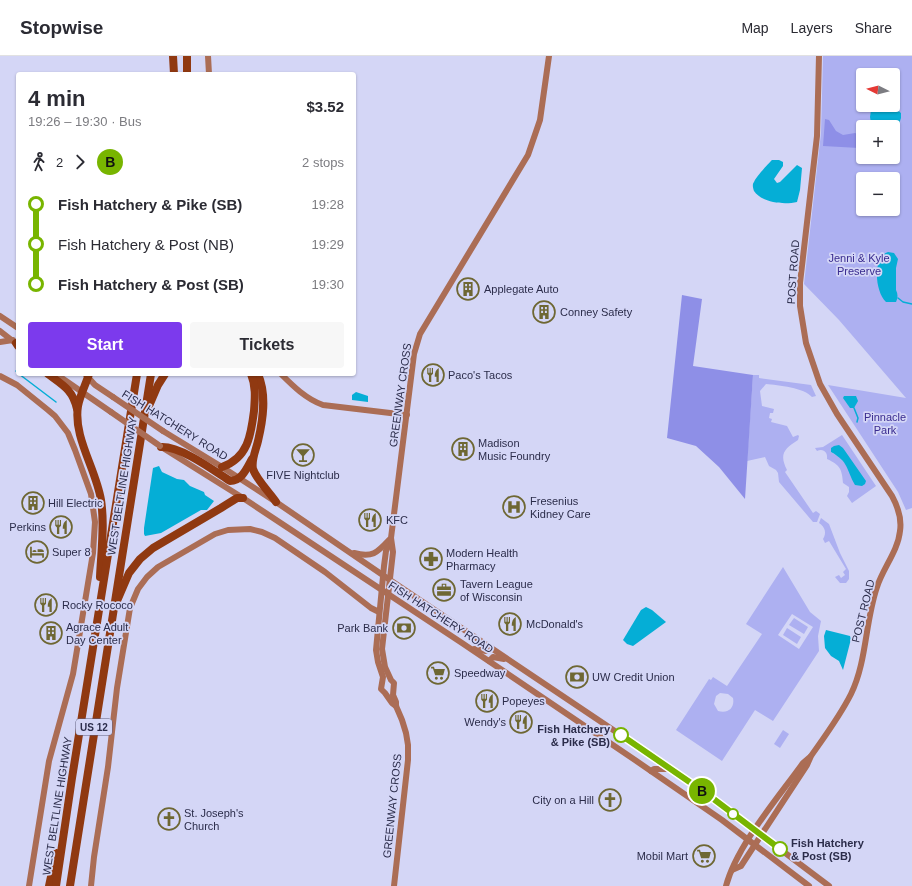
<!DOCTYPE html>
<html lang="en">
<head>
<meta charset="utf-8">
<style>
  :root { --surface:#fff; --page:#f7f7f7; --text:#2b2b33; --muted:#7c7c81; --line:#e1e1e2; --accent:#7c3aed }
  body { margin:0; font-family:Helvetica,sans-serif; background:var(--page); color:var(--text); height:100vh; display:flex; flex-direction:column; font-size:15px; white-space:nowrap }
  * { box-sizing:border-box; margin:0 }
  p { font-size:13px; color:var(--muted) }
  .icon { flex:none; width:22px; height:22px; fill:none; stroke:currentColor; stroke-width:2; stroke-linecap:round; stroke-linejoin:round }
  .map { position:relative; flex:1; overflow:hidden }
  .panel { position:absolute; left:16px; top:16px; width:340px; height:304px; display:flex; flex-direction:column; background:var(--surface); border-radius:4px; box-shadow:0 1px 3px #0004 }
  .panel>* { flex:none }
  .badge { padding:0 8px; border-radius:13px; font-size:14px; line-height:26px }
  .needle { width:26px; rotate:276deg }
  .buttons { position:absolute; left:856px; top:12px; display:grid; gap:8px }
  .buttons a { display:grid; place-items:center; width:44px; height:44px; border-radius:4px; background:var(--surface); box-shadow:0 1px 3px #0004; font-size:20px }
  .map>.badge { position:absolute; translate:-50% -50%; box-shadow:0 0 0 2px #fff }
  .legs { display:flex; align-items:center; gap:6px; height:44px; padding:0 12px; font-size:13px }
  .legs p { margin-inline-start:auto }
  .overview { display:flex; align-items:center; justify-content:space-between; height:68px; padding:0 12px }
  h1 { font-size:22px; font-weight:700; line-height:30px }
  .action { display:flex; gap:8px; margin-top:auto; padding:8px 12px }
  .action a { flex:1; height:46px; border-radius:4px; background:var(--accent); color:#fff; font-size:16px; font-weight:700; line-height:46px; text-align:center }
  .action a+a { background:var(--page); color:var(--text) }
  ul { padding:0 12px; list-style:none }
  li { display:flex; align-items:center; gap:14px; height:40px; font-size:15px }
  li i { display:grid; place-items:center; width:6px; height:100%; margin:0 5px; background:currentColor }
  li i::after { content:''; width:10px; height:10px; margin:-5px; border:3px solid; border-radius:50%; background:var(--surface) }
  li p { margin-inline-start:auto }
  li:first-child i { background:linear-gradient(#0000 50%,currentColor 0) }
  li:last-child i { background:linear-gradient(currentColor 50%,#0000 0) }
  header { display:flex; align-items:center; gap:24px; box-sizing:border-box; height:56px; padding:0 20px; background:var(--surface); border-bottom:1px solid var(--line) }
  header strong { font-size:19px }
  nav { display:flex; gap:22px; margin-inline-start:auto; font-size:14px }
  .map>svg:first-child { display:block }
  .green { fill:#adb0f1; fill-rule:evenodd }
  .forest { fill:#8e8fe7 }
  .water { fill:#05aed6 }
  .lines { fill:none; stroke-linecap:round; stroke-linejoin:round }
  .stream { stroke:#05aed6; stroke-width:1.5 }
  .secondary { stroke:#ab6d55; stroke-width:6 }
  .highway { stroke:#903911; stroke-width:8 }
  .secondary-bridge { stroke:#ab6d55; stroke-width:6 }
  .line-1-casing { stroke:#fff; stroke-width:9 }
  .line-1 { stroke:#78b500; stroke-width:6 }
  .stop-1-dot { fill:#fff; stroke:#78b500; stroke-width:2 }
  .labels { text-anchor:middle; stroke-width:3.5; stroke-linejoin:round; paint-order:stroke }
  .shield { fill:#d4d6f6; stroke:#5e5f7e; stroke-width:1 }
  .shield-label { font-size:10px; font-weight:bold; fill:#2b2c4a }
  .park-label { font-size:11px; fill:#392b8f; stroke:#d4d6f6 }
  .street-label { font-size:11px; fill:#2b2c4a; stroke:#d4d6f6 }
  .poi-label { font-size:11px; fill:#2b2c4a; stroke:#d4d6f6; text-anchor:start }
  .stop-label { font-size:11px; font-weight:bold; fill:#2b2c4a; stroke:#d4d6f6; text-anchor:end }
</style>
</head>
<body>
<header>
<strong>Stopwise</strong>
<nav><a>Map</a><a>Layers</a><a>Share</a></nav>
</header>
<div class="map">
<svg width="912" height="830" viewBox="0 0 912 830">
  <rect width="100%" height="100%" fill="#d4d6f6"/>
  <g class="green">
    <path d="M823 0H912V452L906 454 898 436 828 329 906 342 839 264 804 228 821 77ZM863 19H893V49H863ZM863 71H893V101H863ZM863 123H893V153H863Z"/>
    <path d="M753 319H759V322L811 329 816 340 812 341C805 332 778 329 766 328L760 335 762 350 774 353 773 357H770L769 362 772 363 771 366 787 370 793 381 798 379 799 380 798 384C784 393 779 398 787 414L785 416 813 457 816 455 820 458 817 466H813L779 426 778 417 776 414 769 410 765 401 747 405Z"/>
    <path d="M842 379 876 430 852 447 847 440 849 436V431L843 427C842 413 840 409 827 403 828 396 823 392 817 395L815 392 823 391ZM843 392 850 416C846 406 840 401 831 396Z"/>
    <path d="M821 462 829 468 840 497 849 515V523L846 527H840L835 521 839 519 841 522 845 519 843 516 846 513 829 485 825 487 823 483C827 477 825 471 819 467Z"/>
    <path d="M783 511 810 556 821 565 818 580 819 595 773 665 755 654 722 705 676 674 709 623 711 624 713 621 727 630 762 578 746 568ZM792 558 813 571 799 593 778 579ZM720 637 728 638 733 642C735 652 728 658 718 655L714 648 716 640Z"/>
    <polygon points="794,562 808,571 804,578 789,569"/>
    <polygon points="787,572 801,581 797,588 783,579"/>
    <polygon points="783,674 789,678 780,692 774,688"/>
  </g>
  <g class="forest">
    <polygon points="825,63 829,64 836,75 843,79 855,77 863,80 863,90 859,92 823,90"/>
    <polygon points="682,239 702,243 693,310 753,319 745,443 719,411 696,390 667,382"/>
  </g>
  <g class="water">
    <path d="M885 52 897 54 901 57V62L899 68C889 71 881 71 871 67L870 61 871 54 874 53Z"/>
    <path d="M772 104H779L783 106V110L774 123 777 127 780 126 797 109 802 112 800 134 797 146C784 149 762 147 754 135 753 132 752 128 754 126 756 121 768 108 772 104Z"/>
    <path d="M888 196 894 197 898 203 896 212V234C898 238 898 242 896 246H886C875 236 872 201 888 196Z"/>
    <polygon points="356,336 368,340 368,346 352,344 352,339"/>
    <polygon points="844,340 856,340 858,345 854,352 850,352 843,342"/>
    <path d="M839 389 843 392 866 425 865 428 862 430 855 429C846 413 849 406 831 396V392L834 390Z"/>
    <polygon points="159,410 162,416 177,423 184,424 190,430 204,436 205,439 214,445 207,454 201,454 161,477 145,480 144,478 144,472 153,412"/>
    <polygon points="646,551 652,554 666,566 633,590 627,588 623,584 641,554"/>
    <polygon points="826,574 850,580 851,583 843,614 839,605 831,600 825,592 824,580"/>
  </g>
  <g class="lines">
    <g class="stream">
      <polyline points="898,242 903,246 912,248"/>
      <polyline points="16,315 18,317"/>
      <polyline points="19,318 56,346"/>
      <polyline points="854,352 858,362 857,366"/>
    </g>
    <g class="secondary">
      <polyline points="208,0 209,18"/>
      <polyline points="0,260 18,272"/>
      <polyline points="0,275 18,289"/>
      <polyline points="0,286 13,284"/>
      <polyline points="56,318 111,356"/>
      <path d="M281 318C293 330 306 343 323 349L407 359"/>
      <polyline points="86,319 95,329 113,341"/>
      <polyline points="0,320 17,329 48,354 55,360 68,377 75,394 91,438 95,466 93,497 73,618 49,705 29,830"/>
      <polyline points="163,375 222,411 276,446 390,524 652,700 707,738 829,830"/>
      <polyline points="163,392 243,442 462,587 635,704 722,764 809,830"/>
      <polyline points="391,483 386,495 384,510 376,594 378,606 383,621 381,633 385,637 392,647 396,650"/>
      <path d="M354 497C372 502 377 497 389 484"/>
      <polyline points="474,593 486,595 490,591"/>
      <polyline points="489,605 493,601 504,603"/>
      <polyline points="651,715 654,713 671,713"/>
      <path d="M732 814 741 810 807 709 811 700C825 680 840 660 851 638 867 605 865 566 877 531 883 512 898 495 900 475 902 462 898 451 892 440L837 358 820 328 806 287 800 250V227L817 80 819 0"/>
      <polyline points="91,830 94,801 108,711 117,632 130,552 138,533 147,521 158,511 215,478 228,474 250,473 262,476 275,482 325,516 371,552 379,556"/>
      <polyline points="394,830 408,704 408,689 406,677 402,664 396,650 396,646 393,639 394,627 391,624 385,611 382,593 393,496 391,482 414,298 420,278 528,99 540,64 549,0"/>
      <path d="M726 830C737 789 778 742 803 707L810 701"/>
    </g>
    <g class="highway">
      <polyline points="173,0 174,18"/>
      <polyline points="187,0 187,18"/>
      <polyline points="16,287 18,290"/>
      <path d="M48 318C63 329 73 334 77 353"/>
      <path d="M89 318C86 328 80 339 78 350 73 381 96 413 101 444 105 470 101 496 100 521"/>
      <path d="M258 318C267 339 263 364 258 385 256 394 251 404 253 413 256 423 270 437 276 446"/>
      <polyline points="149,350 158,329 165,318"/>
      <path d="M161 391C181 390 213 414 230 425 242 425 247 412 252 403"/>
      <path d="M222 411C248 402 251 379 254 355 255 342 256 330 251 318"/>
      <polyline points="117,545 129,517 140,503 153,492 221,452 237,442 243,442"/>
      <polyline points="49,830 56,797"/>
      <polyline points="56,830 72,722 137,318"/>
      <polyline points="70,830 151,318"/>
    </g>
    <g class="secondary-bridge">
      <polyline points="113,341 163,375"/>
      <polyline points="111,356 160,390"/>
    </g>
  </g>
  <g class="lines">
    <g class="line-1-casing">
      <polyline id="line-1" points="621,679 707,738 780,793"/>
    </g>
    <use href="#line-1" class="line-1"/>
  </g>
  <defs>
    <g id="building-ring" transform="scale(1.15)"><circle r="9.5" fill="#d4d6f6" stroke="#6e6733" stroke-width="1.5"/><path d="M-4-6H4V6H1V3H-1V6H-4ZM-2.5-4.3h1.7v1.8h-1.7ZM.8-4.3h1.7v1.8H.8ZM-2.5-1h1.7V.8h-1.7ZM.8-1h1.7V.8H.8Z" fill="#6e6733"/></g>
    <g id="restaurant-ring" transform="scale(1.15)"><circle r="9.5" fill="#d4d6f6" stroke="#6e6733" stroke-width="1.5"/><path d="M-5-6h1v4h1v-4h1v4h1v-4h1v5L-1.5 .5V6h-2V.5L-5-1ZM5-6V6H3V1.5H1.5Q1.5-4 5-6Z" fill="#6e6733"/></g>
    <g id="bar-ring" transform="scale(1.15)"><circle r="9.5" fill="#d4d6f6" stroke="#6e6733" stroke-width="1.5"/><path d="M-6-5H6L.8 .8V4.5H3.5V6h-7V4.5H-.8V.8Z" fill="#6e6733"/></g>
    <g id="hospital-ring" transform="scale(1.15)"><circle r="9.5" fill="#d4d6f6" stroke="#6e6733" stroke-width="1.5"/><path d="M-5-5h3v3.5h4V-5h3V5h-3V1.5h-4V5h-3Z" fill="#6e6733"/></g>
    <g id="hotel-ring" transform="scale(1.15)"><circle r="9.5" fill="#d4d6f6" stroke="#6e6733" stroke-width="1.5"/><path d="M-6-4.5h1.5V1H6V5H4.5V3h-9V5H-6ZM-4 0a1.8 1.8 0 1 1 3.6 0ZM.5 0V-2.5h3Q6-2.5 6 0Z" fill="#6e6733"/></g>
    <g id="pharmacy-ring" transform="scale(1.15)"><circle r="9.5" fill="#d4d6f6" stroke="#6e6733" stroke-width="1.5"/><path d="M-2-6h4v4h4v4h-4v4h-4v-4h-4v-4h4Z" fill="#6e6733"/></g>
    <g id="office-ring" transform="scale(1.15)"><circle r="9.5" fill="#d4d6f6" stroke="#6e6733" stroke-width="1.5"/><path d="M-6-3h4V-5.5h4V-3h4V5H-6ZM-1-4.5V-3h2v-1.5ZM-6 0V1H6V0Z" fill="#6e6733"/></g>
    <g id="bank-ring" transform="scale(1.15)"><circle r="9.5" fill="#d4d6f6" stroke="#6e6733" stroke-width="1.5"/><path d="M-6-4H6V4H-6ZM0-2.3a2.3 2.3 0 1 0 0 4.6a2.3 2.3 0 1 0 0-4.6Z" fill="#6e6733"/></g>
    <g id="supermarket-ring" transform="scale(1.15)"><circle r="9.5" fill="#d4d6f6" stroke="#6e6733" stroke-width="1.5"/><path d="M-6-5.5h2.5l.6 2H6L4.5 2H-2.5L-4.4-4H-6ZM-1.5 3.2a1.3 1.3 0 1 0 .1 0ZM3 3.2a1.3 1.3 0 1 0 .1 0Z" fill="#6e6733"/></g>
    <g id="church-ring" transform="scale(1.15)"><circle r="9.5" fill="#d4d6f6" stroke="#6e6733" stroke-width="1.5"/><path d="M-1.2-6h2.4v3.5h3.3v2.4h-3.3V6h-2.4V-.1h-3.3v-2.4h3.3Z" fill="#6e6733"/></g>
  </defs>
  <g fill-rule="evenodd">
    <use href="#building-ring" x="468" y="233"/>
    <use href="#building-ring" x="544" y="256"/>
    <use href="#restaurant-ring" x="433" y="319"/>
    <use href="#building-ring" x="463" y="393"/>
    <use href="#bar-ring" x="303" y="399"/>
    <use href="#building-ring" x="33" y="447"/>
    <use href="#hospital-ring" x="514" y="451"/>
    <use href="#restaurant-ring" x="370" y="464"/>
    <use href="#restaurant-ring" x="61" y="471"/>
    <use href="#hotel-ring" x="37" y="496"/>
    <use href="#pharmacy-ring" x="431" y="503"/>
    <use href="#office-ring" x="444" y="534"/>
    <use href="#restaurant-ring" x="46" y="549"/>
    <use href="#restaurant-ring" x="510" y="568"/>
    <use href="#bank-ring" x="404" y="572"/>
    <use href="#building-ring" x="51" y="577"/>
    <use href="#supermarket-ring" x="438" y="617"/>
    <use href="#bank-ring" x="577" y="621"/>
    <use href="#restaurant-ring" x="487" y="645"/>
    <use href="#restaurant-ring" x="521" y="666"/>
    <use href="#church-ring" x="610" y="744"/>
    <use href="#church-ring" x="169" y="763"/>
    <use href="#supermarket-ring" x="704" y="800"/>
  </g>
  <g class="stop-1-dot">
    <circle cx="621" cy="679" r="7"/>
    <circle cx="733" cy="758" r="5"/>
    <circle cx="780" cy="793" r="7"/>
  </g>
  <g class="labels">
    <rect class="shield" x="76" y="663" width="36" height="16" rx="3"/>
    <g class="shield-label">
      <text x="94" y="675">US 12</text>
    </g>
    <g class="park-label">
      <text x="859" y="206">Jenni &amp; Kyle<tspan x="859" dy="13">Preserve</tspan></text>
      <text x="885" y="365">Pinnacle<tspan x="885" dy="13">Park</tspan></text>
    </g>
    <g class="street-label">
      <text transform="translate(793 216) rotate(-86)" y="4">POST ROAD</text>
      <text transform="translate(400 339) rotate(-82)" y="4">GREENWAY CROSS</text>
      <text transform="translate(175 369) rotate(32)" y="4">FISH HATCHERY ROAD</text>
      <text transform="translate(122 430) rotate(-81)" y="4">WEST BELTLINE HIGHWAY</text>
      <text transform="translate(863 555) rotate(-76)" y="4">POST ROAD</text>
      <text transform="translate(441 561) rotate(33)" y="4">FISH HATCHERY ROAD</text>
      <text transform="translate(57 750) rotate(-81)" y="4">WEST BELTLINE HIGHWAY</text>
      <text transform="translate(392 750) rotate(-84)" y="4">GREENWAY CROSS</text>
    </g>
    <g class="poi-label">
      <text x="484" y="237">Applegate Auto</text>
      <text x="560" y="260">Conney Safety</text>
      <text x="448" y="323">Paco's Tacos</text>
      <text x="478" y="391">Madison<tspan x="478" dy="13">Music Foundry</tspan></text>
      <text x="303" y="423" text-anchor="middle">FIVE Nightclub</text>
      <text x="530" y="449">Fresenius<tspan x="530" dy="13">Kidney Care</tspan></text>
      <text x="48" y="451">Hill Electric</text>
      <text x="386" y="468">KFC</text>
      <text x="46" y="475" text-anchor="end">Perkins</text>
      <text x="52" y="500">Super 8</text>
      <text x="446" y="501">Modern Health<tspan x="446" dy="13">Pharmacy</tspan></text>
      <text x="460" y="532">Tavern League<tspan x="460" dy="13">of Wisconsin</tspan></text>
      <text x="62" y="553">Rocky Rococo</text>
      <text x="526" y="572">McDonald's</text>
      <text x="66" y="575">Agrace Adult<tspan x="66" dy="13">Day Center</tspan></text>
      <text x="388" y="576" text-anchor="end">Park Bank</text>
      <text x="454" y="621">Speedway</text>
      <text x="592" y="625">UW Credit Union</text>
      <text x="502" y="649">Popeyes</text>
      <text x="506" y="670" text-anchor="end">Wendy's</text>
      <text x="594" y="748" text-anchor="end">City on a Hill</text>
      <text x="184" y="761">St. Joseph's<tspan x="184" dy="13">Church</tspan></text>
      <text x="688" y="804" text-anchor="end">Mobil Mart</text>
    </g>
    <g class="stop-label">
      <text x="610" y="677">Fish Hatchery<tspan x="610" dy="13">&amp; Pike (SB)</tspan></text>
      <text x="791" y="791" text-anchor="start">Fish Hatchery<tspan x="791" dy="13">&amp; Post (SB)</tspan></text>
    </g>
  </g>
</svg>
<div class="buttons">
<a><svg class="needle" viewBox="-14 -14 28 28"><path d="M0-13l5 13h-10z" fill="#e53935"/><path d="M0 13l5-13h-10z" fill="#7c7c81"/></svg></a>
<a>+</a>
<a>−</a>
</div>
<b class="badge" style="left:702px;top:735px;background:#78b500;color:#111">B</b>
<section class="panel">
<div class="overview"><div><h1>4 min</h1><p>19:26 – 19:30 · Bus</p></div><b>$3.52</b></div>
<div class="legs"><svg class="icon" aria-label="walk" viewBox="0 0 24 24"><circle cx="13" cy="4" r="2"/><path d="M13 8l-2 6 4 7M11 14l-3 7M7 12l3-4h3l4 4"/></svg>2<svg class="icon" aria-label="forward" viewBox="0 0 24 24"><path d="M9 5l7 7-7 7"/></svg><b class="badge" style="background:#78b500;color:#111">B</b><p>2 stops</p></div>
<ul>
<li><i style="color:#78b500"></i><b>Fish Hatchery &amp; Pike (SB)</b><p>19:28</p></li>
<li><i style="color:#78b500"></i><span>Fish Hatchery &amp; Post (NB)</span><p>19:29</p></li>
<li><i style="color:#78b500"></i><b>Fish Hatchery &amp; Post (SB)</b><p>19:30</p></li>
</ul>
<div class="action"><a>Start</a><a>Tickets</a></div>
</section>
</div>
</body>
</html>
